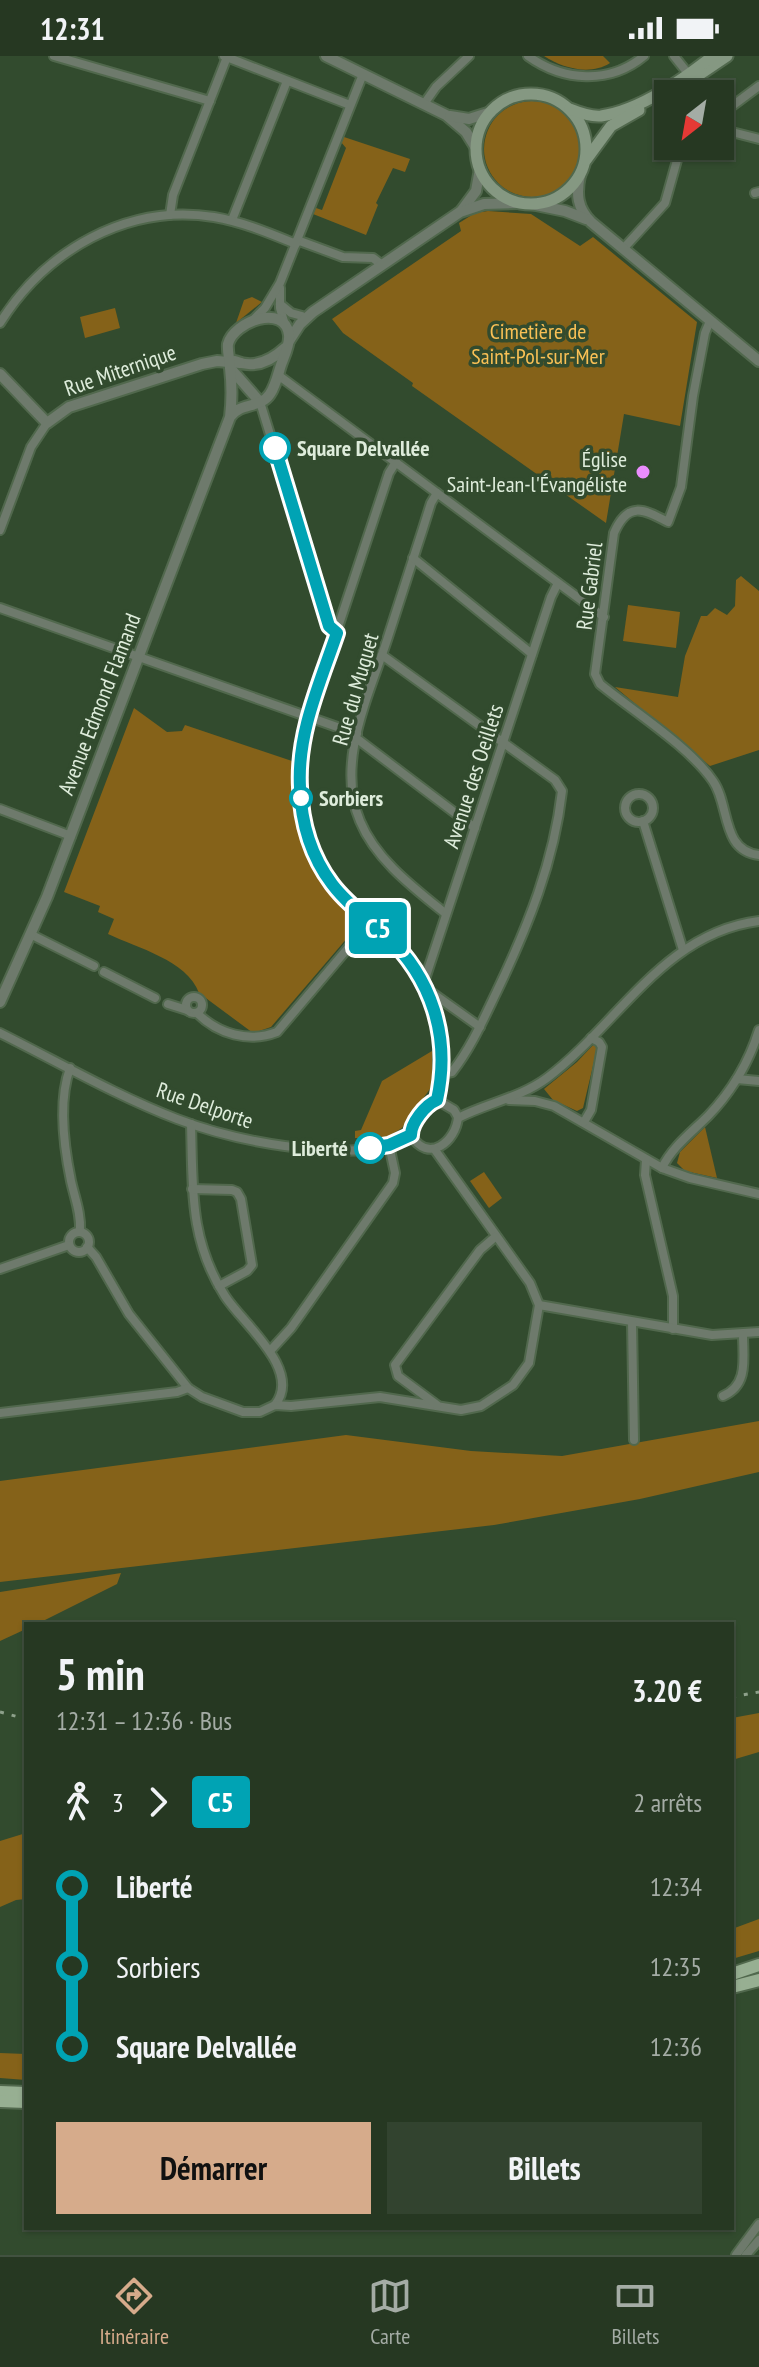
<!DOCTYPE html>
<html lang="fr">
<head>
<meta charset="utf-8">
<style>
  :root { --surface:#263822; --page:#32432f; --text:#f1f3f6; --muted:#a4aca5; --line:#425240; --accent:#d6ab8b }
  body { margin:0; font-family:"PT Sans Narrow",sans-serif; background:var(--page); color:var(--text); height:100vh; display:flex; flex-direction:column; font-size:30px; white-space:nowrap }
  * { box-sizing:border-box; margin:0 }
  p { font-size:26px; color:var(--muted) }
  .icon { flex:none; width:44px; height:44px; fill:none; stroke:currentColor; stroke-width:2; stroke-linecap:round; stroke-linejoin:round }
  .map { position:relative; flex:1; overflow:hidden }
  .side { position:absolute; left:24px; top:1566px; width:710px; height:608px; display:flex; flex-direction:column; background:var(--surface); border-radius:0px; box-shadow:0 2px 6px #0004,0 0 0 2px var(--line) }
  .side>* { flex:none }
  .badge { padding:0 16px; border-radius:6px; font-size:28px; line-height:52px }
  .needle { width:52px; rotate:211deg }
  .tools { position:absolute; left:654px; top:24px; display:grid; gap:16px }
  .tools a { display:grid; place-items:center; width:80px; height:80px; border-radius:0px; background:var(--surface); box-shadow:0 2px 6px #0004,0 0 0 2px var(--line); font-size:40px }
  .map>.badge { position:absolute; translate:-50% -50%; box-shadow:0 0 0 4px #fff }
  .legs { display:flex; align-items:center; gap:12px; height:88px; padding:0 32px; font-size:26px }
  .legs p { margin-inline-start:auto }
  .summary { display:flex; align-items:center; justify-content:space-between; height:136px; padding:0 32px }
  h1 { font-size:44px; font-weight:700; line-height:60px }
  .button { display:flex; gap:16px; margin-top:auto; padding:16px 32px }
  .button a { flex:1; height:92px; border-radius:0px; background:var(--accent); color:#111; font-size:32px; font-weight:700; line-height:92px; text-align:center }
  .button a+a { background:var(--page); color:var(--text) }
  ul { padding:0 32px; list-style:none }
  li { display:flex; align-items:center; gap:28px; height:80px; font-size:30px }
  li i { display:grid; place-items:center; width:12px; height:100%; margin:0 10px; background:currentColor }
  li i::after { content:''; width:20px; height:20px; margin:-10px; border:6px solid; border-radius:50%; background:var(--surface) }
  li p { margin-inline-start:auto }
  li:first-child i { background:linear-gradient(#0000 50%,currentColor 0) }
  li:last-child i { background:linear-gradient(currentColor 50%,#0000 0) }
  .status { display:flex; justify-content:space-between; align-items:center; height:56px; padding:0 40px; background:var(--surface); direction:ltr }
  .status svg { height:22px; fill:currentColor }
  .tabs { display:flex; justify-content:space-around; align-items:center; height:112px; border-top:2px solid var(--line); background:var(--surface); font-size:22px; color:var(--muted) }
  .tabs a { display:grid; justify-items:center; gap:4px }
  .tabs .current { color:var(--accent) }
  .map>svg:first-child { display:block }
  .green { fill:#856219 }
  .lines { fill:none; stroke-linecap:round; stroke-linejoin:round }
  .minor-casing { stroke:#51684d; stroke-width:12 }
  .tertiary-casing { stroke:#51684d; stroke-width:14 }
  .secondary-casing { stroke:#51684d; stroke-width:15 }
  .primary-casing { stroke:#51684d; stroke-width:16 }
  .minor { stroke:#6e7a6c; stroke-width:8 }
  .tertiary { stroke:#6e7a6c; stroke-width:10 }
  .secondary { stroke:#859882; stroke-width:11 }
  .primary { stroke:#97af92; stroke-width:12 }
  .rail { stroke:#8ea18b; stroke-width:3; stroke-dasharray:4 8; stroke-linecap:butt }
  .line-1-casing { stroke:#fff; stroke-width:18 }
  .line-1 { stroke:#00a3b4; stroke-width:12 }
  .stop-1-dot { fill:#fff; stroke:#00a3b4; stroke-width:4 }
  .poi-dot { fill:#ea8dfd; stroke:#324b2e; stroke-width:3 }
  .labels { text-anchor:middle; stroke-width:7; stroke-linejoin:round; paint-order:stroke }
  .park-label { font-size:22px; fill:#f9c055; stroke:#324b2e }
  .street-label { font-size:22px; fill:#deecdb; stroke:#324b2e }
  .stop-label { font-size:22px; font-weight:bold; fill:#deecdb; stroke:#324b2e; text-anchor:start }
  .poi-label { font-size:22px; fill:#deecdb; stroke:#324b2e; text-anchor:end }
</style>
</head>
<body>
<div class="status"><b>12:31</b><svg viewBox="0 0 49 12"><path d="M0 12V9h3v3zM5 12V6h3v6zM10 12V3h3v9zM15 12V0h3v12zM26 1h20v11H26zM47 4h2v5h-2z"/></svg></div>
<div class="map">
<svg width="759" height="2199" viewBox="0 0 759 2199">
  <rect width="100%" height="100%" fill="#324b2e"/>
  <g class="green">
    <path d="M544 0H603L610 7C590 20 562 12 544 0Z"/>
    <circle cx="532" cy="93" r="48"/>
    <polygon points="344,81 410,103 405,116 393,112 376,147 378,149 366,179 313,158 316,152 322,154 346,92 341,86"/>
    <polygon points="488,155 531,158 580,190 593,181 697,266 680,370 624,358 606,467 412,330 413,327 343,277 332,263 461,175 459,167 475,157"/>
    <polygon points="252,241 262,246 236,267 244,244"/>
    <polygon points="115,252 120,272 85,282 80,261"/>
    <polygon points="741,520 759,535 759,694 710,710 615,631 678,641 685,600 701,560 707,560 715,552 727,559 735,550 736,524"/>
    <polygon points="628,549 680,556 676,592 623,585"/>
    <path d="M134 652 167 676 182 675 185 669 292 705C289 775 307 821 360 867L271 971 253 977 199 937C187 904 137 892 108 878L114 863 98 856 100 850 64 836Z"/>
    <polygon points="594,988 597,993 583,1052 577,1055 553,1044 544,1033 577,1006"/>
    <polygon points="432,995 432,1030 402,1072 386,1082 355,1082 355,1075 361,1074 382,1025"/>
    <polygon points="705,1071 717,1122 685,1115 677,1107 680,1096"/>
    <polygon points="484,1116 502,1142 489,1152 470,1125"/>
    <polygon points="759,1365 759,1416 640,1443 494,1469 0,1526 0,1425 346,1379 471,1395 562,1400"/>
    <polygon points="121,1517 117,1528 37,1568 26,1568 26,1573 0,1585 0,1536"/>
    <polygon points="759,1657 759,1696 732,1704 732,1662"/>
    <polygon points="26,1777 26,1843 16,1844 0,1851 0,1785"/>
    <polygon points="759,1863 759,1895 732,1903 732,1873"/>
    <polygon points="0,1997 26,1998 26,2024 0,2022"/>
  </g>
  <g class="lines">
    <g class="minor-casing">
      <g id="minor">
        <polyline points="54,0 210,45"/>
        <polyline points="224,0 350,49"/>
        <path d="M528 0C563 25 609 29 644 0"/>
        <polyline points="674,0 690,20"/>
        <polyline points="424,48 436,31 469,0"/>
        <polyline points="720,59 759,30"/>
        <polyline points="720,73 759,83"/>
        <polyline points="755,137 759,136"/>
        <polyline points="170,159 173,139 227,1"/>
        <polyline points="232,164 287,25"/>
        <polyline points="297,184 343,201 373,202 382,209"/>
        <polyline points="623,193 665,147 681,90"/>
        <polyline points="280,232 280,252 285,269"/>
        <polyline points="280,248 291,257 302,260"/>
        <polyline points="253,264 265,252 280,227 363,18"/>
        <path d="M710 265 705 277 693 340 681 431 668 466C643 453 628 445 614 477L595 618 600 628C633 655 690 691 713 725 730 749 721 795 759 799"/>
        <path d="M0 267C45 195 127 147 214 161 243 166 269 177 296 188"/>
        <polyline points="278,319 604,561"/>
        <polyline points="260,346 329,570 337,577"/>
        <path d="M396 406 389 417 306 668C294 722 298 782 331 827 347 849 369 864 389 882 434 926 450 983 437 1044"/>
        <path d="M437 437 431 447C417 492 402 537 388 581 370 637 335 706 360 765 376 804 414 832 446 858"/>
        <polyline points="0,474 31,391 47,367"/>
        <polyline points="413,502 532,598"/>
        <polyline points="0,552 357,678"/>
        <path d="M382 599 555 724 562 735C554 806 528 870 497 935 484 962 471 992 452 1016L442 1018"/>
        <polyline points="356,682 475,772"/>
        <circle cx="639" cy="752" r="14"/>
        <polyline points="0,753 71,780"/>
        <polyline points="643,765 683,894"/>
        <polyline points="32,879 94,910"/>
        <polyline points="104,916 155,942"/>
        <polyline points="424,926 551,541 558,527"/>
        <polyline points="428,934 480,971"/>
        <circle cx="194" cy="949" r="8"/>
        <polyline points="168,948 187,954"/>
        <path d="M197 957C218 978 249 987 277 976L370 866"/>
        <path d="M0 977C58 1006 117 1040 177 1063 224 1081 272 1090 321 1094 352 1096 384 1095 411 1079"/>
        <path d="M70 1012C58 1045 64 1091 71 1125 75 1143 81 1157 80 1175"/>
        <polyline points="737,1023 759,1025"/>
        <polyline points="509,1044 535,1045 554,1050 662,1112 690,1122 759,1138"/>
        <path d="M458 1062C487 1047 520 1042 547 1022 618 969 663 877 759 865"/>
        <polyline points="584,1066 591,1054 602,991 599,986 591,982"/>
        <path d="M191 1068C193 1132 189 1184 225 1240 242 1267 303 1314 275 1349"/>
        <path d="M411 1079C428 1108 456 1086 458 1061L454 1054 437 1044"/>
        <path d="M411 1079C411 1066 425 1049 437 1044"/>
        <polyline points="646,1104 645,1119 673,1240 673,1273"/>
        <path d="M662 1112C672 1091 692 1076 708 1060 731 1036 749 1006 759 974"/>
        <polyline points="192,1133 232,1134 237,1136 241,1143 252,1209 247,1215 219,1230"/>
        <circle cx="79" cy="1186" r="10"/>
        <polyline points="87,1191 96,1201 129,1258 188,1332 202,1341 243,1356 260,1356 275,1349 291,1350 380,1341 461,1354 481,1350 513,1329 529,1307 539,1249 530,1227 435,1094"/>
        <polyline points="0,1213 69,1189"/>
        <polyline points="539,1249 712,1279 759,1276"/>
        <polyline points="632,1266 634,1384"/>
        <polyline points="270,1295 291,1272 393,1127 395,1117 389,1089"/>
        <path d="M723 1340C749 1329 743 1302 743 1278"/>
        <polyline points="437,1349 398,1320 395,1309 480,1194 495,1181"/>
        <polyline points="0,1357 177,1336 188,1332"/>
        <polyline points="736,2199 759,2168"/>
        <polyline points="746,2199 759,2184"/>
      </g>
    </g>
    <g class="tertiary-casing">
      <g id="tertiary">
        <polyline points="326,0 446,59 466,76 476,92"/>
        <polyline points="450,60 469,63 491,56"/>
        <path d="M580 119C576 138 577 152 591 166L759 305"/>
        <polyline points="531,148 565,155 586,163"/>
        <polyline points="462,154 476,135 480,113"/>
        <polyline points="289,285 300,268 313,256 460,156 484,148 521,147"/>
        <path d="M235 305C254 313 271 305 285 292"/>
        <polyline points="231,313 260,346"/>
        <polyline points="0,318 47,367 69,351 202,308 217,305 240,307"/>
        <path d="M0 946 47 841 230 361C232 345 232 329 230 312 230 304 227 295 228 288 234 265 285 247 289 279 290 289 284 300 281 309 278 318 276 329 270 338 260 353 240 346 230 361"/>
      </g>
    </g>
    <g class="secondary-casing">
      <g id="secondary">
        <polyline points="687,27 727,0"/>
        <circle cx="531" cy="93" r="55"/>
        <path d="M570 53C580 57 591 61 601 60 641 54 682 24 713 0"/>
        <polyline points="586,104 611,70 639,54"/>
      </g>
    </g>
    <g class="primary-casing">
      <g id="primary">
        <polyline points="732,1918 759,1909"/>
        <polyline points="732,1931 759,1924"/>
        <polyline points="0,2036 26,2037"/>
        <polyline points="0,2045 26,2046"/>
      </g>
    </g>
    <use href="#minor" class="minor"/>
    <use href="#tertiary" class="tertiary"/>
    <use href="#secondary" class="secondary"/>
    <use href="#primary" class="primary"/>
    <g class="rail">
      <polyline points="732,1641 759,1636"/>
      <polyline points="0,1656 26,1663"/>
    </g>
  </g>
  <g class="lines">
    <g class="line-1-casing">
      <path id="line-1" d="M275 392 329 570 337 577C320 627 297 677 300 731 301 765 311 800 332 828 347 848 367 862 385 878 432 922 451 981 437 1044 425 1049 411 1067 411 1079L389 1089 370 1092"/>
    </g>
    <use href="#line-1" class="line-1"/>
  </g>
  <g class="stop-1-dot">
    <circle cx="275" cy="392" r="14"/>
    <circle cx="301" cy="742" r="10"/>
    <circle cx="370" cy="1092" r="14"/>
  </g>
  <circle class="poi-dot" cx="643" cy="416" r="8"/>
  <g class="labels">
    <g class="park-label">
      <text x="538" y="283">Cimetière de<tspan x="538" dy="25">Saint-Pol-sur-Mer</tspan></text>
    </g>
    <g class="street-label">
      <text transform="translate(120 314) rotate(-19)" y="8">Rue Miternique</text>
      <text transform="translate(589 530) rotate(-83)" y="8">Rue Gabriel</text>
      <text transform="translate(355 633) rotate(-74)" y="8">Rue du Muguet</text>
      <text transform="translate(99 648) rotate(-69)" y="8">Avenue Edmond Flamand</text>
      <text transform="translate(473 720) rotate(-72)" y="8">Avenue des Oeillets</text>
      <text transform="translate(205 1049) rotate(19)" y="8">Rue Delporte</text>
    </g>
    <g class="stop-label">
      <text x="297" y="400">Square Delvallée</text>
      <text x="319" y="750">Sorbiers</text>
      <text x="348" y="1100" text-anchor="end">Liberté</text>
    </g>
    <g class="poi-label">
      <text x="627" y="411">Église<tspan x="627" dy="25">Saint-Jean-l'Évangéliste</tspan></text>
    </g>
  </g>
</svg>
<div class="tools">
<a><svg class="needle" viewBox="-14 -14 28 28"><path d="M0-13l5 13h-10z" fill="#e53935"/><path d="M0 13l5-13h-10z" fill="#a4aca5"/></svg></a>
</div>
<b class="badge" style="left:378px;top:872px;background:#00a3b4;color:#fff">C5</b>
<section class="side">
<div class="summary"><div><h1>5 min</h1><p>12:31 – 12:36 · Bus</p></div><b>3.20 €</b></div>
<div class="legs"><svg class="icon" aria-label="walk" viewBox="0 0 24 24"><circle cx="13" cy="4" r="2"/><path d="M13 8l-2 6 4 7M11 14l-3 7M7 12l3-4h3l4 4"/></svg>3<svg class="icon" aria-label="forward" viewBox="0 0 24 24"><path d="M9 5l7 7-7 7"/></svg><b class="badge" style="background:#00a3b4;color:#fff">C5</b><p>2 arrêts</p></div>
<ul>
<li><i style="color:#00a3b4"></i><b>Liberté</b><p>12:34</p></li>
<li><i style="color:#00a3b4"></i><span>Sorbiers</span><p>12:35</p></li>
<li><i style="color:#00a3b4"></i><b>Square Delvallée</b><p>12:36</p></li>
</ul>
<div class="button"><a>Démarrer</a><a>Billets</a></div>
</section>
</div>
<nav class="tabs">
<a class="current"><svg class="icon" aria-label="directions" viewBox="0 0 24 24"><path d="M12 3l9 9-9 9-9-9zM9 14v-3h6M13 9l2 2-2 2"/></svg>Itinéraire</a>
<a><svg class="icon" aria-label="map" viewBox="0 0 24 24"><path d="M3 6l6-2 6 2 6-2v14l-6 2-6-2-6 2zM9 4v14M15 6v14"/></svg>Carte</a>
<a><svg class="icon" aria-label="tickets" viewBox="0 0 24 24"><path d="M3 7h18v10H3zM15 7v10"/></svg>Billets</a>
</nav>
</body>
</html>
